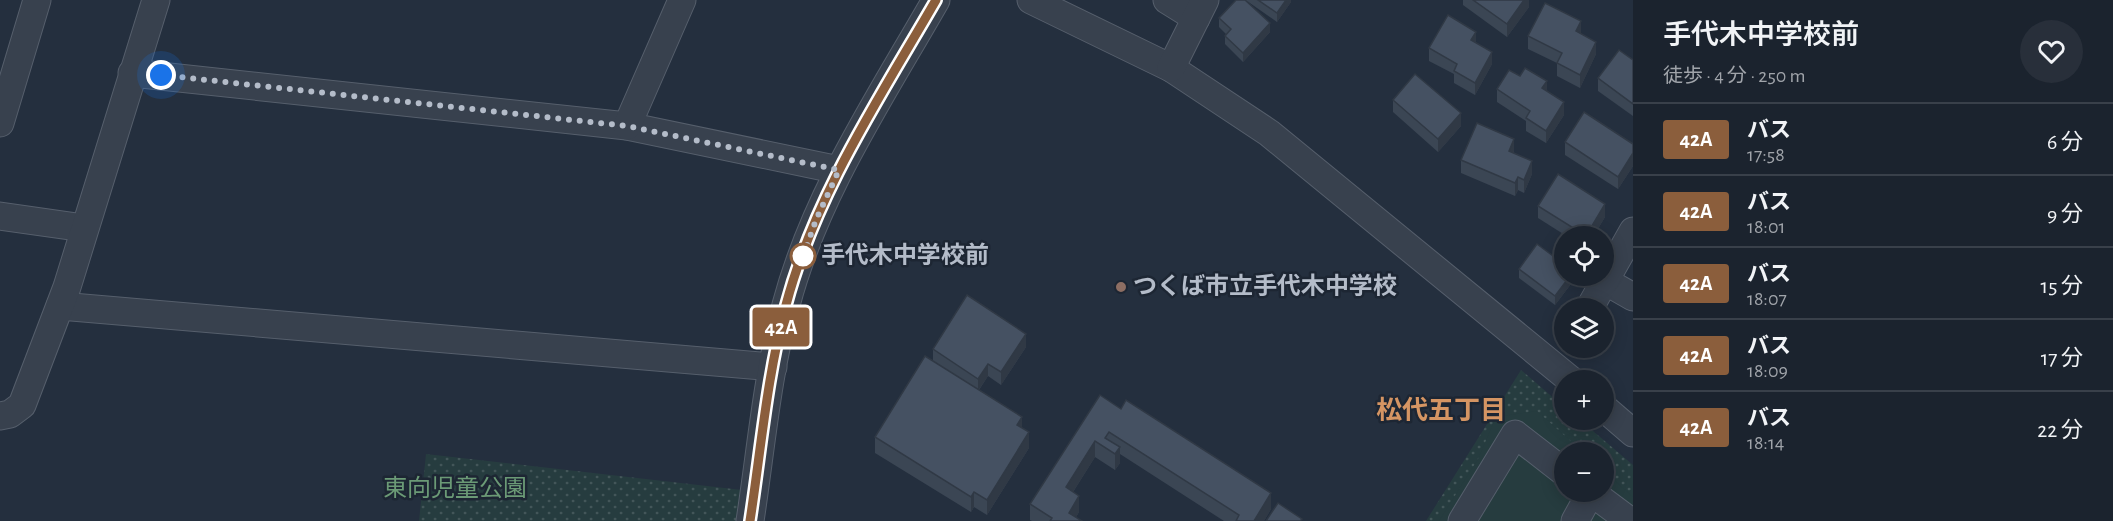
<!DOCTYPE html>
<html lang="ja">
<head>
<meta charset="utf-8">
<style>
	body { margin:0; font-family:"Alegreya Sans","Noto Sans JP",sans-serif; background:#282f3a; color:#f1f3f6; height:100vh; display:flex; flex-direction:column; font-size:22px; white-space:nowrap }
	* { box-sizing:border-box; margin:0 }
	p { font-size:20px; color:#a0a4aa }
	.icon { flex:none; width:33px; height:33px; fill:none; stroke:currentColor; stroke-width:2; stroke-linecap:round; stroke-linejoin:round }
	.map { position:relative; flex:1; overflow:hidden }
	.sheet { display:flex; flex-direction:column; background:#1b232e; width:480px }
	.sheet>* { flex:none }
	.badge { padding:0 12px; border-radius:4px; font-size:21px; line-height:39px }
	.fabs { position:absolute; left:1554px; top:226px; display:grid; gap:12px }
	.fabs a { display:grid; place-items:center; width:60px; height:60px; border-radius:50%; background:#1b232e; box-shadow:0 3px 15px #0003,0 0 0 2px #39404a; font-size:30px }
	.you { position:absolute; width:30px; height:30px; margin:-15px; border:4px solid #fff; border-radius:50%; background:#1a73e8; box-shadow:0 0 0 9px #1a73e833 }
	.map>.badge { position:absolute; translate:-50% -50%; box-shadow:0 0 0 3px #fff }
	.round { display:grid; place-items:center; flex:none; width:63px; height:63px; border-radius:32px; background:#282f3a }
	.head { display:flex; align-items:center; justify-content:space-between; height:102px; padding:0 30px }
	h1 { font-size:28px; font-weight:600; line-height:45px }
	ul { padding:0; list-style:none }
	li { display:flex; align-items:center; gap:18px; height:72px; padding:0 30px; border-top:2px solid #39404a }
	li div { flex:1 }
	li b { display:block; font-size:22px }
	li em { font-style:normal }
	li .badge { min-width:66px; font-weight:700; text-align:center }
	main { display:flex; flex:1; min-height:0 }
	.map>svg:first-child { display:block }
	.green { fill:url(#green-dots); fill-rule:evenodd }
	.pitch { fill:#263c3f }
	.lines { fill:none; stroke-linecap:round; stroke-linejoin:round }
	.minor-casing { stroke:#565f6c; stroke-width:29 }
	.minor { stroke:#38414e; stroke-width:27 }
	.wall { fill:#3b4654 }
	.shaded-wall { fill:#303945 }
	.building { fill:#455162; stroke:#303945; stroke-width:1.5 }
	.line-casing { stroke:#fff; stroke-width:14 }
	.line { stroke:#8b5e3c; stroke-width:9 }
	.walk { stroke:#b4bcc9; stroke-width:6; stroke-dasharray:0 10.8 }
	.stop-dot { fill:#fff; stroke:#8b5e3c; stroke-width:3 }
	.education-dot { fill:#8d6e63; stroke:#1d2633; stroke-width:2 }
	.labels { text-anchor:middle; dominant-baseline:central; stroke-width:5; stroke-linejoin:round; paint-order:stroke }
	.stop-label { font-size:24px; font-weight:bold; fill:#b4bcc9; stroke:#1d2633; text-anchor:start }
	.poi-label { font-size:24px; font-weight:bold; fill:#b4bcc9; stroke:#1d2633; text-anchor:start }
	.park-label { font-size:24px; fill:#6b9a76; stroke:#1d2633 }
	.neighbourhood-label { font-size:26px; font-weight:bold; fill:#d59563; stroke:#1d2633 }
</style>
</head>
<body>
<main>
<div class="map">
<svg width="1633" height="521" viewBox="0 0 1633 521">
	<defs>
		<pattern id="green-dots" width="8" height="8" patternUnits="userSpaceOnUse" patternTransform="scale(1.5)"><rect width="8" height="8" fill="#263c3f"/><path d="M2 2h.1M6 6h.1" fill="none" stroke="#435659" stroke-width="1.8" stroke-linecap="round"/></pattern>
	</defs>
	<rect width="100%" height="100%" fill="#242f3e"/>
	<!-- green -->
	<g class="green">
		<path d="M 1521,370 L 1564,407 L 1564,420 L 1580,420 L 1633,465 L 1633,521 L 1426,521 ZM 1564,453 L 1604,453 L 1604,492 L 1564,492 Z"/>
		<polygon points="426,454 742,490 738,521 419,521"/>
	</g>
	<!-- pitch -->
	<polygon class="pitch" points="1537,411 1584,453 1564,453 1564,492 1604,492 1604,471 1633,497 1633,521 1439,521 1478,459 1496,417"/>
	<g class="lines">
		<defs>
			<g id="minor">
				<polyline points="1031,0 1171,68 1269,133 1572,381"/>
				<polyline points="1167,0 1196,18"/>
				<polyline points="1171,68 1205,0"/>
				<polyline points="132,73 627,126 839,170"/>
				<polyline points="0,123 37,0"/>
				<polyline points="627,126 682,0"/>
				<polyline points="0,216 84,228"/>
				<polyline points="1605,281 1633,297"/>
				<polyline points="60,306 773,367"/>
				<polyline points="1589,309 1633,231"/>
				<polyline points="1604,408 1633,433"/>
				<polyline points="0,416 10,414 22,405 67,287 156,0"/>
				<polyline points="1591,492 1630,521"/>
				<path d="M 750,521 C 761,449 767,376 786,305 C 815,195 880,98 936,0"/>
				<polyline points="1462,521 1515,434 1564,472"/>
				<polyline points="1575,521 1591,492"/>
			</g>
		</defs>
		<!-- minor casing -->
		<use href="#minor" class="minor-casing"/>
		<!-- minor -->
		<use href="#minor" class="minor"/>
	</g>
	<!-- wall -->
	<g class="wall">
		<polygon points="1236,0 1291,0 1291,2 1277,22 1247,1 1270,32 1243,62 1225,44 1225,36 1226,34 1219,27 1219,18"/>
		<polygon points="1463,0 1529,0 1529,7 1507,37 1463,5"/>
		<polygon points="1581,34 1596,54 1580,88 1557,76 1557,63 1528,49 1528,36"/>
		<polygon points="1476,43 1492,64 1475,95 1454,83 1454,74 1429,61 1429,48"/>
		<polygon points="1633,60 1633,116 1598,91 1598,78"/>
		<polygon points="1497,89 1547,91 1564,115 1546,143 1526,131 1526,121 1497,102"/>
		<polygon points="1393,100 1461,126 1438,152 1393,112"/>
		<polygon points="1565,142 1633,144 1633,166 1618,189 1565,155"/>
		<polygon points="1514,151 1514,153 1532,174 1524,193 1518,190 1515,196 1461,173 1461,160"/>
		<polygon points="1538,206 1605,217 1593,237 1568,237 1538,218"/>
		<polygon points="1519,269 1574,276 1574,280 1555,305 1519,278"/>
		<polygon points="1026,347 1001,385 988,376 979,390 1022,428 1029,448 987,515 974,507 971,512 875,453 875,437 933,361 933,349"/>
		<polygon points="1100,395 1271,509 1264,521 1224,521 1120,454 1120,463 1115,470 1095,457 1073,492 1079,512 1076,517 1082,521 1032,521 1030,520 1030,504"/>
	</g>
	<!-- shaded-wall -->
	<g class="shaded-wall">
		<polygon points="1286,0 1291,0 1291,2 1277,22 1277,13"/>
		<polygon points="1524,0 1529,0 1529,7 1507,37 1507,24"/>
		<polygon points="1581,21 1581,34 1576,31"/>
		<polygon points="1270,23 1270,32 1243,62 1243,53"/>
		<polygon points="1476,32 1476,44 1471,40"/>
		<polygon points="1596,42 1596,54 1580,88 1580,75"/>
		<polygon points="1492,52 1492,64 1475,95 1475,83"/>
		<polygon points="1547,81 1547,94 1542,88"/>
		<polygon points="1564,102 1564,115 1546,143 1546,131"/>
		<polygon points="1461,113 1461,126 1438,152 1438,139"/>
		<polygon points="1514,139 1514,151 1509,164 1509,151"/>
		<polygon points="1633,153 1633,166 1618,189 1618,177"/>
		<polygon points="1532,161 1532,174 1524,193 1524,180"/>
		<polygon points="1518,177 1518,190 1515,196 1515,183"/>
		<polygon points="1605,204 1605,217 1593,237 1586,237"/>
		<polygon points="1570,276 1574,276 1574,280 1555,305 1555,296"/>
		<polygon points="1026,334 1026,347 1001,385 1001,372"/>
		<polygon points="988,364 988,376 978,391 978,379"/>
		<polygon points="1022,417 1022,432 1017,425"/>
		<polygon points="1029,432 1029,448 987,515 987,500"/>
		<polygon points="1095,441 1095,457 1066,503 1066,487"/>
		<polygon points="1120,447 1120,463 1115,470 1115,454"/>
		<polygon points="974,492 974,507 971,512 971,497"/>
		<polygon points="1271,493 1271,509 1264,521 1254,521"/>
		<polygon points="1079,496 1079,512 1074,521 1069,513"/>
	</g>
	<!-- building -->
	<g class="building">
		<polygon points="1236,0 1245,0 1270,23 1243,53 1225,36 1231,29 1219,18"/>
		<polygon points="1258,0 1286,0 1277,13"/>
		<polygon points="1473,0 1524,0 1507,24"/>
		<polygon points="1545,3 1581,21 1576,31 1596,42 1580,75 1557,63 1562,53 1528,36"/>
		<polygon points="1448,15 1476,32 1471,40 1492,52 1475,83 1454,71 1457,64 1429,48"/>
		<polygon points="1619,50 1633,60 1633,104 1598,78"/>
		<polygon points="1525,68 1547,81 1542,88 1564,102 1546,131 1526,118 1530,111 1497,89 1509,70 1520,76"/>
		<polygon points="1415,74 1461,113 1438,139 1393,100"/>
		<polygon points="1584,112 1633,144 1633,153 1618,177 1565,142"/>
		<polygon points="1477,123 1514,139 1509,151 1532,161 1524,180 1518,177 1515,183 1461,160"/>
		<polygon points="1558,174 1605,204 1586,236 1538,206"/>
		<polygon points="1537,244 1564,264 1564,276 1570,276 1555,296 1519,269"/>
		<polygon points="967,295 1026,334 1001,372 988,364 978,379 933,349"/>
		<polygon points="925,356 1022,417 1017,425 1029,432 987,500 974,492 971,497 875,437"/>
		<polygon points="1100,395 1121,409 1126,400 1271,493 1254,521 1236,521 1239,515 1109,432 1105,438 1120,447 1115,454 1095,441 1066,487 1079,496 1069,513 1082,521 1050,521 1052,518 1030,504"/>
		<polygon points="1278,503 1302,519 1300,521 1266,521"/>
	</g>
	<g class="lines">
		<defs>
			<path id="line" d="M 750,521 C 761,449 767,376 786,305 C 815,195 880,97 936,0"/>
		</defs>
		<!-- line casing -->
		<use href="#line" class="line-casing"/>
		<!-- line -->
		<use href="#line" class="line"/>
		<!-- walk -->
		<polyline class="walk" points="161,75 627,126 839,170 816,220 801,262 803,256"/>
	</g>
	<!-- markers -->
	<circle class="stop-dot" cx="803" cy="256" r="12"/>
	<circle class="education-dot" cx="1121" cy="287" r="6"/>
	<g class="labels">
		<!-- stop labels -->
		<g class="stop-label">
			<text x="821" y="256">手代木中学校前</text>
		</g>
		<!-- poi labels -->
		<g class="poi-label">
			<text x="1133" y="287">つくば市立手代木中学校</text>
		</g>
		<!-- park labels -->
		<g class="park-label">
			<text x="455" y="489">東向児童公園</text>
		</g>
		<!-- neighbourhood labels -->
		<g class="neighbourhood-label">
			<text x="1441" y="411">松代五丁目</text>
		</g>
	</g>
</svg>
<div class="fabs">
<a><svg class="icon" aria-label="locate" viewBox="0 0 24 24"><circle cx="12" cy="12" r="6"/><path d="M12 2v4M12 18v4M2 12h4M18 12h4"/></svg></a>
<a><svg class="icon" aria-label="layers" viewBox="0 0 24 24"><path d="M12 4l9 5-9 5-9-5zM3 14l9 5 9-5"/></svg></a>
<a>+</a>
<a>−</a>
</div>
<div class="you" style="left:161px;top:75px"></div>
<b class="badge" style="left:781px;top:327px;background:#8b5e3c;color:#fff">42A</b>
</div>
<section class="sheet">
<div class="head"><div><h1>手代木中学校前</h1><p>徒歩 · 4 分 · 250 m</p></div><a class="round"><svg class="icon" aria-label="heart" viewBox="0 0 24 24"><path d="M12 20l-8-8c-3-5 5-10 8-4 3-6 11-1 8 4z"/></svg></a></div>
<ul>
<li><span class="badge" style="background:#8b5e3c;color:#fff">42A</span><div><b>バス</b><p>17:58</p></div><em>6 分</em></li>
<li><span class="badge" style="background:#8b5e3c;color:#fff">42A</span><div><b>バス</b><p>18:01</p></div><em>9 分</em></li>
<li><span class="badge" style="background:#8b5e3c;color:#fff">42A</span><div><b>バス</b><p>18:07</p></div><em>15 分</em></li>
<li><span class="badge" style="background:#8b5e3c;color:#fff">42A</span><div><b>バス</b><p>18:09</p></div><em>17 分</em></li>
<li><span class="badge" style="background:#8b5e3c;color:#fff">42A</span><div><b>バス</b><p>18:14</p></div><em>22 分</em></li>
</ul>
</section>
</main>
</body>
</html>
